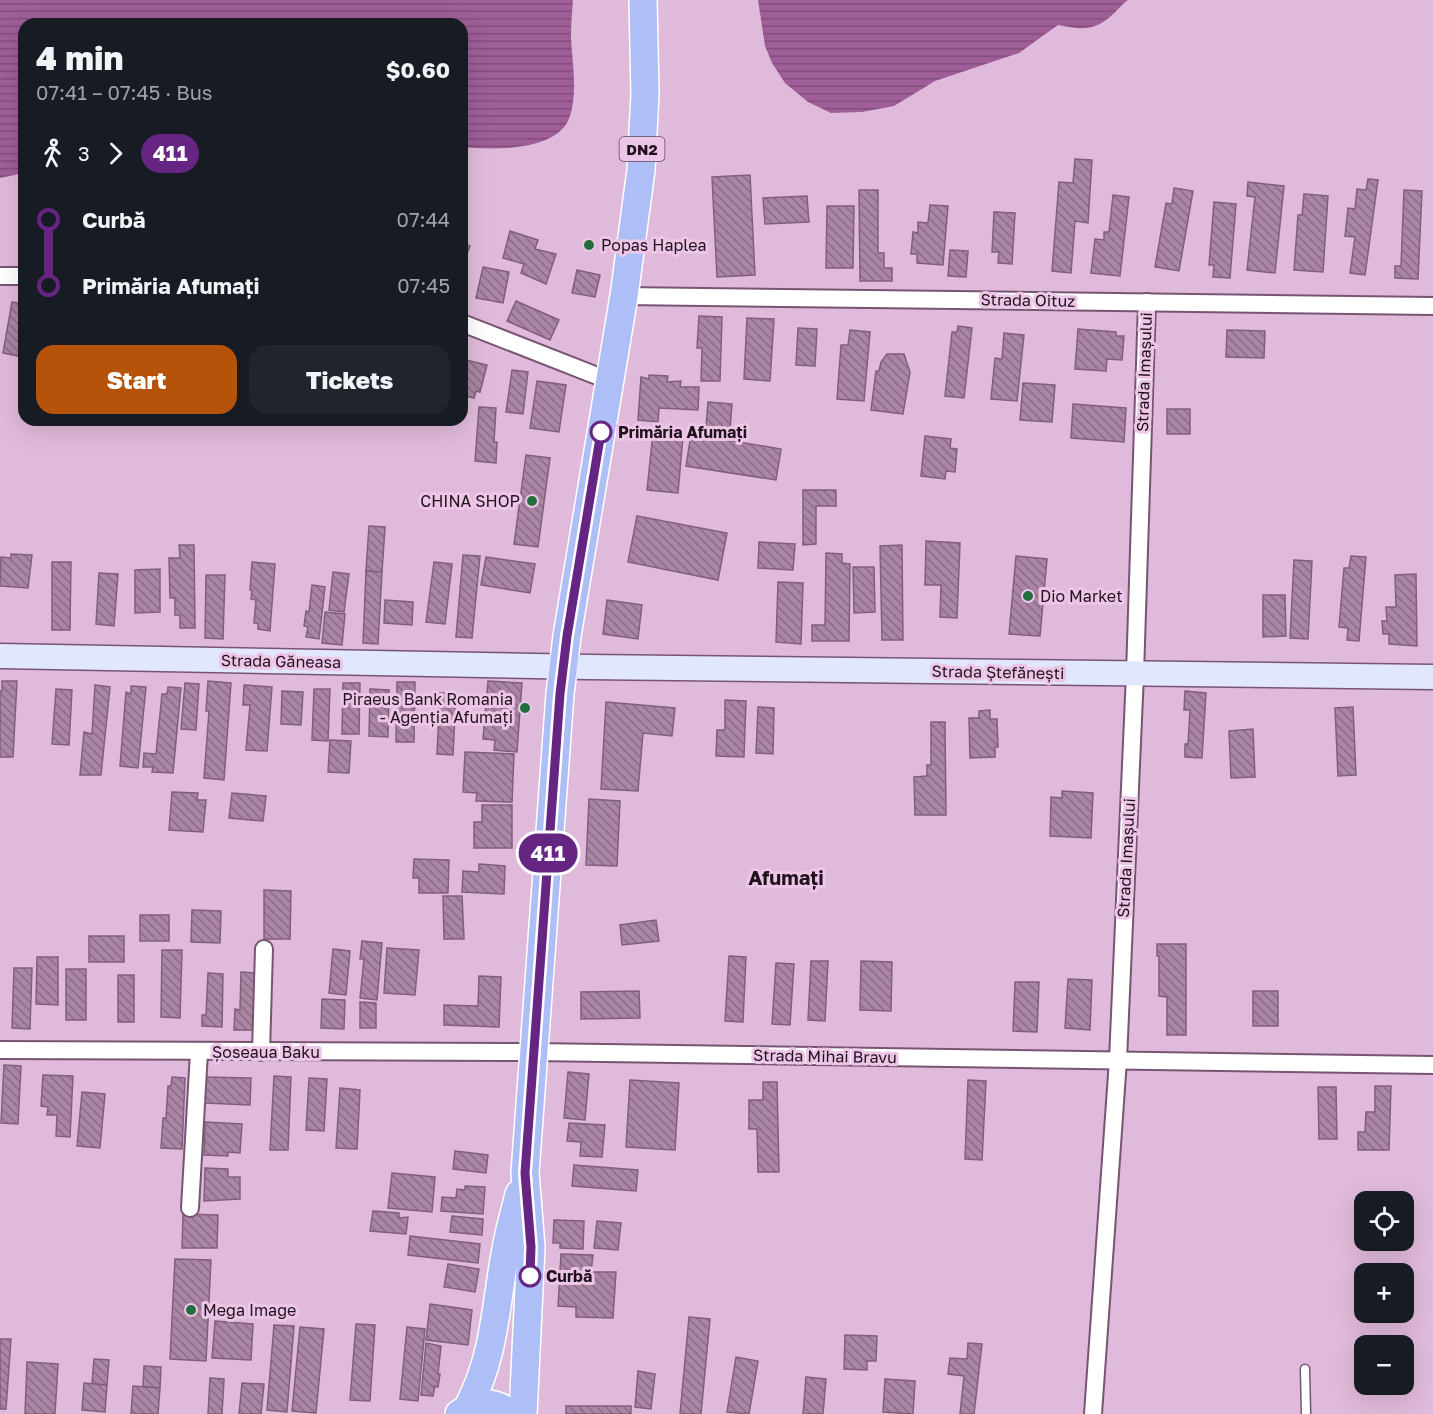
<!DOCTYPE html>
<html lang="en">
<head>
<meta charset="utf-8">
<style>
	body { margin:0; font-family:"Golos Text",sans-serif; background:#20242c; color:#f1f3f6; height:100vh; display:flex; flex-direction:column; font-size:22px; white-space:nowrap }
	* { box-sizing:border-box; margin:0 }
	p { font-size:20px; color:#9ea1a6 }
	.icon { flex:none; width:33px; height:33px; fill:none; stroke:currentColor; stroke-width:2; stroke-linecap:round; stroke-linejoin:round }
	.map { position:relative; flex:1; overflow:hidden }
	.panel { position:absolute; left:18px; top:18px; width:450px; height:408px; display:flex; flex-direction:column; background:#171b24; border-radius:18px; box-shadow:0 6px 24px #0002 }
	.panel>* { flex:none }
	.badge { padding:0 12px; border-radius:20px; font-size:21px; line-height:39px }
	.fabs { position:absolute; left:1354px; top:1191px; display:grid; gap:12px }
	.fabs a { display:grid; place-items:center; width:60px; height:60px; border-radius:12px; background:#171b24; box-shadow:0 6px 24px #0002; font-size:30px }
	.map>.badge { position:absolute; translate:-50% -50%; box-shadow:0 0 0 3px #fff }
	.legs { display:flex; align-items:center; gap:9px; height:66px; padding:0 18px; font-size:20px }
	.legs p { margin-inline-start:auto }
	.headline { display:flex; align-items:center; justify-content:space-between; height:102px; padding:0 18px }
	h1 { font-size:33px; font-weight:800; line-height:45px }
	.primary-button { display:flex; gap:12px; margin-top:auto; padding:12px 18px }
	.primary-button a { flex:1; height:69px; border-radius:18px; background:#b45309; color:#fff; font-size:24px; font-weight:800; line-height:69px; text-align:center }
	.primary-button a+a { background:#20242c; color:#f1f3f6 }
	ul { padding:0 18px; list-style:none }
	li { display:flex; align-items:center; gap:21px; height:66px; font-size:22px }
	li i { display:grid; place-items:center; width:9px; height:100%; margin:0 8px; background:currentColor }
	li i::after { content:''; width:15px; height:15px; margin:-8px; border:4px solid; border-radius:50%; background:#171b24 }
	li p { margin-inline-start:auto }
	li:first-child i { background:linear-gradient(#0000 50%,currentColor 0) }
	li:last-child i { background:linear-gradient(currentColor 50%,#0000 0) }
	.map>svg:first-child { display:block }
	.water { fill:url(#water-rules) }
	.building { fill:url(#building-back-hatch); stroke:#815f7c; stroke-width:1.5 }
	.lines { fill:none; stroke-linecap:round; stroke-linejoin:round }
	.service-casing { stroke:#775572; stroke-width:11 }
	.minor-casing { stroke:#775572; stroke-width:20 }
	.secondary-casing { stroke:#775572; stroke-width:27 }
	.trunk-casing { stroke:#fff; stroke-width:30 }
	.service { stroke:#fff; stroke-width:8 }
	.minor { stroke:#fff; stroke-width:16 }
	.secondary { stroke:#e1e7fc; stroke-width:24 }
	.trunk { stroke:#aebef6; stroke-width:27 }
	.line-1-casing { stroke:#fff; stroke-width:14 }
	.line-1 { stroke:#662483; stroke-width:9 }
	.poi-dot { fill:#226e3d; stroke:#edc6e7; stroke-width:2 }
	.stop-1-dot { fill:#fff; stroke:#662483; stroke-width:3 }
	.labels { text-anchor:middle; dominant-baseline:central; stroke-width:6; stroke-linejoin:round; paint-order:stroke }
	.shield { fill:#edc6e7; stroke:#5d485a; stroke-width:1.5 }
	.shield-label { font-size:15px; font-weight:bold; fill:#1f121d }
	.poi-label { font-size:16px; fill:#1f121d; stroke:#edc6e7; text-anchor:start }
	.street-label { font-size:16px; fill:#1f121d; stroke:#edc6e7 }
	.stop-label { font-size:16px; font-weight:bold; fill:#1f121d; stroke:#edc6e7; text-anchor:start }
	.quarter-label { font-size:20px; font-weight:bold; fill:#1f121d; stroke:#edc6e7 }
</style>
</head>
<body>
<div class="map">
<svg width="1433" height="1414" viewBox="0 0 1433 1414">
	<defs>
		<pattern id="water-rules" width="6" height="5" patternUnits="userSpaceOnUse" patternTransform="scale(1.5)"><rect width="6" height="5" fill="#a05e98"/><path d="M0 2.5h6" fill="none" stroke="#824c7b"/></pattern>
		<pattern id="building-back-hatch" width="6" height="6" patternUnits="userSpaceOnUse" patternTransform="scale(1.5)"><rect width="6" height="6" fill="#aa86a4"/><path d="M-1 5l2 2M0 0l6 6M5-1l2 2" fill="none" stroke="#8a6c85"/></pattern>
	</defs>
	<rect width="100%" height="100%" fill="#e0bada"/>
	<!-- water -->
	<g class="water">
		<path d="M 0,0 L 573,0 C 572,12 571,25 571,37 C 572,62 578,91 570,116 C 559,152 492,150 462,147 L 462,24 L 24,24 L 24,173 L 0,178 Z"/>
		<path d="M 758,0 L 1128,0 C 1122,4 1117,11 1111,16 C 1093,32 1080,29 1058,25 L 1019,53 L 935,81 L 894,106 L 862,112 L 831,113 L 808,102 L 785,83 L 772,63 L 765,46 Z"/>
	</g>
	<!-- building -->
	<g class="building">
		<polygon points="1075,159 1092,160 1088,223 1075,221 1071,273 1052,271 1059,182 1073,183"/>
		<polygon points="750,175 755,275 717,277 712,177"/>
		<polygon points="1368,179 1378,180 1365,275 1350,273 1355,237 1345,236 1348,208 1355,209 1357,189 1366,190"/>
		<polygon points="1248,182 1284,186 1275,273 1247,270 1255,197 1247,196"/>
		<polygon points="1174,188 1193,191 1179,271 1155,267 1166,203 1172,204"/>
		<polygon points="859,190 878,190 878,253 884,253 884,268 892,268 892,281 860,281"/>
		<polygon points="1404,190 1422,191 1418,279 1395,278 1395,266 1401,266"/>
		<polygon points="1304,194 1328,196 1323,272 1294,270 1298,215 1302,215"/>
		<polygon points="1113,195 1129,197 1120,276 1091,273 1095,239 1104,240 1104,232 1109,232"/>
		<polygon points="807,196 809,222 765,224 763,198"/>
		<polygon points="1214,202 1236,204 1230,278 1213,277 1214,265 1209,265"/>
		<polygon points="930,205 948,206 943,265 917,263 917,254 911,254 913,232 918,233 918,222 928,223"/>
		<polygon points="827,206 854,206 853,268 826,268"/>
		<polygon points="994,212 1015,213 1012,264 998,263 999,252 992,252"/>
		<polygon points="510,231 538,240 535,249 556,254 546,284 521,273 524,264 503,258"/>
		<polygon points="462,243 470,246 462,268"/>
		<polygon points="950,250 968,251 966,277 948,276"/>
		<polygon points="483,267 509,272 503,303 476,298"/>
		<polygon points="577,270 600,275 595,297 572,293"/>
		<polygon points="516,301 559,320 550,340 507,321"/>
		<polygon points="12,302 24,304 24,324 18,356 3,353"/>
		<polygon points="699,316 722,317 720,381 701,381 702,348 697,348"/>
		<polygon points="747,318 774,319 770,381 744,379"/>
		<polygon points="958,326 972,328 964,398 945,396 952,332 957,332"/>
		<polygon points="798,328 817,329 815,366 796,365"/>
		<polygon points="1078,329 1116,332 1116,336 1124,336 1122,360 1107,359 1106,371 1075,369"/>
		<polygon points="850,330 870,332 864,401 837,399 841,345 848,345"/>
		<polygon points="1227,330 1265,331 1264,358 1226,357"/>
		<polygon points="1004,333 1024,335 1017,401 991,399 995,358 1002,359"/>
		<polygon points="887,354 904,354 910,372 903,414 871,410 876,371 879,371 881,362"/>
		<polygon points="462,359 487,365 480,392 476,391 474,398 462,395"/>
		<polygon points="512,370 528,372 523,414 506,412"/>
		<polygon points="649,375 668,376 667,382 681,381 680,387 699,387 698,410 659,408 658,422 638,420 641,377 649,379"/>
		<polygon points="537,381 566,385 559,432 530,428"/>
		<polygon points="1023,383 1055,385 1052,422 1020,420"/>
		<polygon points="708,402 732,404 730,429 706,427"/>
		<polygon points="1073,404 1126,408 1124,442 1071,438"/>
		<polygon points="479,407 496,408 494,442 497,442 496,463 475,461"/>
		<rect x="1167" y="409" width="23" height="25"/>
		<polygon points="653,433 683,436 678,493 647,490"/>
		<polygon points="691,434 781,449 776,480 686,466"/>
		<polygon points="925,436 951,439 950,448 957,449 955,472 946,471 945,479 921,476"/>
		<polygon points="526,455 550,458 538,547 514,544"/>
		<polygon points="803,490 836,490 836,506 816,506 816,544 803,545"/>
		<polygon points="637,516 727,533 718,580 628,562"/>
		<polygon points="369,526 385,527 382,572 366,571"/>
		<polygon points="926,541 960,543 957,618 940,617 941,585 925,585"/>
		<polygon points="759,542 795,544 793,570 758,568"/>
		<polygon points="179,545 194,545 195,628 180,628 180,615 175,615 175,598 170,598 169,558 180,558"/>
		<polygon points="902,545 903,640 882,640 880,546"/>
		<polygon points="826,553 842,554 842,563 850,564 849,641 812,641 812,625 825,625"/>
		<polygon points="11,554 32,555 28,588 0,586 1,557 11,558"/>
		<polygon points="463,555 480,556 472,638 456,637"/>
		<polygon points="1016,556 1047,559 1040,636 1009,634"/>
		<polygon points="1351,556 1366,557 1359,641 1347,640 1348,628 1339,627 1344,568 1349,568"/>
		<polygon points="486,557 535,564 530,593 481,585"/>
		<polygon points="1294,560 1312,561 1308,639 1290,638"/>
		<polygon points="52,562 71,562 70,630 52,630"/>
		<polygon points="252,562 275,564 270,631 258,629 258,623 254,623 256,600 251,599 252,590 250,590"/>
		<polygon points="434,562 452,564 445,624 426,622"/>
		<polygon points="853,567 874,567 875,612 854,613"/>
		<polygon points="160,569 160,612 135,613 135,570"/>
		<polygon points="366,571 382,572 378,644 363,643"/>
		<polygon points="333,572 349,574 344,612 329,610"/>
		<polygon points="99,573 118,574 114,626 96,624"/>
		<polygon points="1416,574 1417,646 1389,644 1389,634 1383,634 1382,621 1387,621 1386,607 1396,607 1395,575"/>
		<polygon points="206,575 225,575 223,639 205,638"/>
		<polygon points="778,582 803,583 801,644 776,642"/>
		<polygon points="312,585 325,587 319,639 306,637 308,627 304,626 306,611 309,612"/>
		<polygon points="1263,595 1285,595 1286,636 1263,637"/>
		<polygon points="385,600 413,602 412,625 384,623"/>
		<polygon points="607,600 642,605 638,639 603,634"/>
		<polygon points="325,612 345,614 342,645 322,643"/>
		<polygon points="2,681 17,681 13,757 0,757 0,691 2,691"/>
		<polygon points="208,681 231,683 224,780 204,778 209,711 206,711"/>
		<polygon points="488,681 522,683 517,752 494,750 495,740 483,739"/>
		<polygon points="397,682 415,682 414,742 396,742"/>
		<polygon points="185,683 199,684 196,730 181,729"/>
		<polygon points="343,683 360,683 359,734 342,734"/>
		<polygon points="95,685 110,687 101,775 80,775 84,732 92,734"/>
		<polygon points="244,685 272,687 267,751 246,750 250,705 243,705"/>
		<polygon points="131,686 146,687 138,768 120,766 126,692 131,694"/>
		<polygon points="168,687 181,688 173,773 152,772 153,767 143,767 144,753 156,754 162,694 167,694"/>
		<polygon points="56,689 72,690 69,745 52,744"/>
		<polygon points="314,689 330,689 328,741 312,740"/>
		<polygon points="370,689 389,690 388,737 369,736"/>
		<polygon points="282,691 303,692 301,725 281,724"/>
		<polygon points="1185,691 1206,693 1202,758 1185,757 1185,744 1188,744 1190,710 1184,710"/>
		<polygon points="440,693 456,693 453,755 437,754"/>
		<polygon points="725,700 746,701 744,757 716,756 717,730 725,730"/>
		<polygon points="606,702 675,708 672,736 643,733 638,791 601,789"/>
		<polygon points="758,707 774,708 773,754 756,753"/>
		<polygon points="1353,707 1356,775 1338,776 1335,708"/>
		<polygon points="990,710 990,719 997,719 998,747 995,747 995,757 970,758 969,718 979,718 979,711"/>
		<polygon points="931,722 945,722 946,815 915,815 914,777 927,776 927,765 931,765"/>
		<polygon points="1253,729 1255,777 1231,778 1229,731"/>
		<polygon points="330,740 351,741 349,773 328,772"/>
		<polygon points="465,752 514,754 512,802 476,801 477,793 463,792"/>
		<polygon points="1062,791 1093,793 1091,838 1050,836 1051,797 1062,798"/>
		<polygon points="172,792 198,793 197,800 206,800 203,832 169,830"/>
		<polygon points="232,793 266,796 263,821 229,818"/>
		<polygon points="589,799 620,801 617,866 586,865"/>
		<polygon points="482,805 512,805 512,848 474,848 474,822 482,822"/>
		<polygon points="414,859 449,860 448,893 419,893 419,878 413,878"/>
		<polygon points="479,864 505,866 504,894 462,892 463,871 479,872"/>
		<polygon points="264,890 291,891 290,939 264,939"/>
		<polygon points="443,896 462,896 464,939 444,939"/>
		<polygon points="192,910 221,911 220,943 191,942"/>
		<rect x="140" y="915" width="29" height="26"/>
		<polygon points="656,920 659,941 622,945 620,925"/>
		<rect x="89" y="936" width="35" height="26"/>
		<polygon points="362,941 382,943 377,1000 360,998 364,959 360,959"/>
		<polygon points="1157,944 1186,944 1186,1035 1167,1035 1167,997 1159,996 1159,956 1157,956"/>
		<polygon points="387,948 419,950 415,995 384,993"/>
		<polygon points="333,949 350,951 346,995 329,993"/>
		<polygon points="162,950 182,950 180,1018 161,1017"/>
		<polygon points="729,956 746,957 743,1022 725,1021"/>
		<polygon points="37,957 58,957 58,1005 36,1004"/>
		<polygon points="811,961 828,961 825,1021 808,1020"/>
		<polygon points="861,961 892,962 891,1011 860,1010"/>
		<polygon points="776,963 794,964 790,1025 772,1024"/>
		<polygon points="14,968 32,968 30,1029 12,1028"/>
		<rect x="66" y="969" width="20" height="51"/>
		<polygon points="241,972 257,973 255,1030 234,1030 235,1009 240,1010"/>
		<polygon points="208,973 223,974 222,1027 202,1026 202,1015 206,1015"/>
		<rect x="118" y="975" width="16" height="47"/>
		<polygon points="479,976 501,977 499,1027 444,1025 444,1005 478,1006"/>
		<polygon points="1068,979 1092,980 1090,1030 1065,1028"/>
		<polygon points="1015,982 1039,982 1037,1032 1013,1031"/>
		<polygon points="639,991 640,1018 581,1019 581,992"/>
		<rect x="1253" y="991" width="25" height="35"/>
		<polygon points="322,999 345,1000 344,1029 321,1028"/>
		<polygon points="360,1002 376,1003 376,1028 360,1028"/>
		<polygon points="4,1065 21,1066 18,1124 1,1123"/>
		<polygon points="568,1072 589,1074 585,1120 564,1118"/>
		<polygon points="43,1075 73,1076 70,1137 56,1136 57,1115 47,1115 48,1107 41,1106"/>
		<polygon points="274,1076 291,1077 288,1150 270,1150"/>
		<polygon points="172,1077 185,1078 182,1149 161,1148 163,1118 166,1118 168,1086 171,1086"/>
		<polygon points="205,1077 251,1078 250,1105 205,1103"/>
		<polygon points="309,1078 327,1079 324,1131 306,1130"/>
		<polygon points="630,1080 679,1083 675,1150 626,1147"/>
		<polygon points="968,1080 986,1081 982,1160 965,1159"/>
		<polygon points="763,1082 777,1082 779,1172 758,1172 757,1129 749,1129 749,1100 763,1100"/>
		<polygon points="1375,1086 1391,1086 1389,1150 1358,1150 1358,1132 1365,1132 1366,1112 1375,1112"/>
		<polygon points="1318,1087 1336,1087 1337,1139 1319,1139"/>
		<polygon points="340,1088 360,1090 357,1149 336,1148"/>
		<polygon points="82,1092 105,1094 100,1148 77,1146"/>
		<polygon points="205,1122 242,1124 240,1153 228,1152 228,1156 204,1155"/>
		<polygon points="569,1123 605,1125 602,1157 580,1156 581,1142 567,1141"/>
		<polygon points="455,1151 488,1155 486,1173 453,1169"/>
		<polygon points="574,1165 638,1170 636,1191 572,1186"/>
		<polygon points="205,1168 228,1169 228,1177 240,1177 240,1199 204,1201"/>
		<polygon points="392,1173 435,1177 432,1212 388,1208"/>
		<polygon points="465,1186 485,1187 483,1214 441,1211 442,1197 456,1198 457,1189 465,1190"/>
		<polygon points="373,1211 399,1213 399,1218 408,1217 406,1234 370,1231"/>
		<polygon points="183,1214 218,1215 217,1248 182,1248"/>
		<polygon points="452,1216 483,1219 482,1235 450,1232"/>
		<polygon points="554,1220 584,1221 583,1249 560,1248 560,1243 553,1243"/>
		<polygon points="597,1221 621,1223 618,1250 594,1248"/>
		<polygon points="410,1236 480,1244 478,1263 408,1255"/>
		<polygon points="561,1254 593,1255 591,1272 616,1272 613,1318 576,1317 576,1307 558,1306"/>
		<polygon points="175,1259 211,1260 206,1361 170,1359"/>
		<polygon points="448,1264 479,1269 475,1292 444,1287"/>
		<polygon points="430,1304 472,1310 468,1345 426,1340"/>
		<polygon points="689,1317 710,1319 701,1414 680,1414"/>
		<polygon points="215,1321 253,1324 251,1360 212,1358"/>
		<polygon points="356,1324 375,1325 370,1401 350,1400"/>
		<polygon points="274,1325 294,1326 287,1412 267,1410"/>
		<polygon points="300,1327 324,1329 316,1413 292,1411"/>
		<polygon points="407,1327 425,1329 418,1401 400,1399"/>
		<polygon points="845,1335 877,1336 876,1361 867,1361 867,1370 844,1369"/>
		<polygon points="0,1339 11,1339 6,1409 0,1409"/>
		<polygon points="426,1343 441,1346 438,1374 440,1374 438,1387 435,1386 433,1396 421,1395"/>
		<polygon points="968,1343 982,1344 974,1414 960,1414 964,1376 948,1374 950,1358 967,1359"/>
		<polygon points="736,1357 758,1361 749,1414 727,1412"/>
		<polygon points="94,1359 109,1360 107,1385 92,1384"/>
		<polygon points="27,1362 58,1364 55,1414 25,1414"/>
		<polygon points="144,1366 161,1367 160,1388 143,1387"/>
		<polygon points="638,1371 655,1374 651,1409 635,1407"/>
		<polygon points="806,1377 826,1379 823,1414 803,1414"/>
		<polygon points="210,1378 224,1379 222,1414 208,1414"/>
		<polygon points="885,1379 915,1381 913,1414 883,1412"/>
		<polygon points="84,1383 107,1385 105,1412 82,1410"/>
		<polygon points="242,1383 264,1384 261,1414 239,1414"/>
		<polygon points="133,1386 160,1388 158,1414 131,1414"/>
		<rect x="566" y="1406" width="65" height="8"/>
	</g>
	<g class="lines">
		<defs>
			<polyline id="service" points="1305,1369 1306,1414"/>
			<g id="minor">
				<polyline points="0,276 24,276"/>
				<polyline points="624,296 1433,306"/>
				<polyline points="462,323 610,381"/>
				<polyline points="0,1050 533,1052 1433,1065"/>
				<polyline points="261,1052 264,949"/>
				<polyline points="190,1208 199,1052"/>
				<polyline points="1093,1414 1118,1060 1135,674 1147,302"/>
			</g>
			<polyline id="secondary" points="0,656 588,667 1433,677"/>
			<g id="trunk">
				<path d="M 468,1407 C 496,1353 495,1306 506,1249 C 509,1230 515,1212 519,1194"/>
				<path d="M 459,1414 C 476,1401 494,1400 511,1414"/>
				<polyline points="523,1414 531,1247 525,1173 560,694 567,636 624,296 641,170 645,94 643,0"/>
			</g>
		</defs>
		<!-- service casing -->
		<use href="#service" class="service-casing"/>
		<!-- minor casing -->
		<use href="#minor" class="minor-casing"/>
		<!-- secondary casing -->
		<use href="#secondary" class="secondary-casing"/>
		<!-- trunk casing -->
		<use href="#trunk" class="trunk-casing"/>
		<!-- service -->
		<use href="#service" class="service"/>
		<!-- minor -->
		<use href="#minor" class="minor"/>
		<!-- secondary -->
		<use href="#secondary" class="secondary"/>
		<!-- trunk -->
		<use href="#trunk" class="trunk"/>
	</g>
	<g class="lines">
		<defs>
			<polyline id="line-1" points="530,1276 531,1247 525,1173 560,694 567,636 601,432"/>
		</defs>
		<!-- line-1 casing -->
		<use href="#line-1" class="line-1-casing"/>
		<!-- line-1 -->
		<use href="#line-1" class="line-1"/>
	</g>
	<!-- markers -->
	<g class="poi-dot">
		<circle cx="589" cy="245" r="6"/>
		<circle cx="532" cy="501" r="6"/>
		<circle cx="1028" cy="596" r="6"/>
		<circle cx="525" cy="708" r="6"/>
		<circle cx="191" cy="1310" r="6"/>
	</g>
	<g class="stop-1-dot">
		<circle cx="601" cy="432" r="10"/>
		<circle cx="530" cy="1276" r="10"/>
	</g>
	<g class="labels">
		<!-- shield labels -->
		<rect class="shield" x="619.5" y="137" width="45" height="24" rx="4.5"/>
		<g class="shield-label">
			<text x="642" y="149">DN2</text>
		</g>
		<!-- poi labels -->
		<g class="poi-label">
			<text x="601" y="245">Popas Haplea</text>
			<text x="520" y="501" text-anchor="end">CHINA SHOP</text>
			<text x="1040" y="596">Dio Market</text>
			<text x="513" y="699" text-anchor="end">Piraeus Bank Romania<tspan x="513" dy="18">- Agenția Afumați</tspan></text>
			<text x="203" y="1310">Mega Image</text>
		</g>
		<!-- street labels -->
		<g class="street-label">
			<text transform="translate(1028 300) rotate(1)">Strada Oituz</text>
			<text transform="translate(1144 372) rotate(-88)">Strada Imașului</text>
			<text transform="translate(281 661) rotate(1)">Strada Găneasa</text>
			<text transform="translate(998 672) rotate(1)">Strada Ștefănești</text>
			<text transform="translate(1126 858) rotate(-87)">Strada Imașului</text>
			<text x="266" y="1052">Șoseaua Baku</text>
			<text transform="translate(825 1056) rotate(1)">Strada Mihai Bravu</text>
		</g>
		<!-- stop labels -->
		<g class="stop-label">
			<text x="618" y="432">Primăria Afumați</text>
			<text x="546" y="1276">Curbă</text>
		</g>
		<!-- quarter labels -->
		<g class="quarter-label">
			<text x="786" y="877">Afumați</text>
		</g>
	</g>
</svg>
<div class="fabs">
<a><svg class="icon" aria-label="locate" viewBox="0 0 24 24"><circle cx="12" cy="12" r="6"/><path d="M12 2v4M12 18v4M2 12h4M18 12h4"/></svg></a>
<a>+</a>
<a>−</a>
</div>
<b class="badge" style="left:548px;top:853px;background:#662483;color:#fff">411</b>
<section class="panel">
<div class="headline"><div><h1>4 min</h1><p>07:41 – 07:45 · Bus</p></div><b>$0.60</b></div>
<div class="legs"><svg class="icon" aria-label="walk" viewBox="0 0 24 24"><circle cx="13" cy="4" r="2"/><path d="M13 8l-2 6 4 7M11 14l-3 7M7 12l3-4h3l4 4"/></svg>3<svg class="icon" aria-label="forward" viewBox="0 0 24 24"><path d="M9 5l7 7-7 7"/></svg><b class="badge" style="background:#662483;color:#fff">411</b></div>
<ul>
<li><i style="color:#662483"></i><b>Curbă</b><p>07:44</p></li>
<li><i style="color:#662483"></i><b>Primăria Afumați</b><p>07:45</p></li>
</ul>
<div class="primary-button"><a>Start</a><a>Tickets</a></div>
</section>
</div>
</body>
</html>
